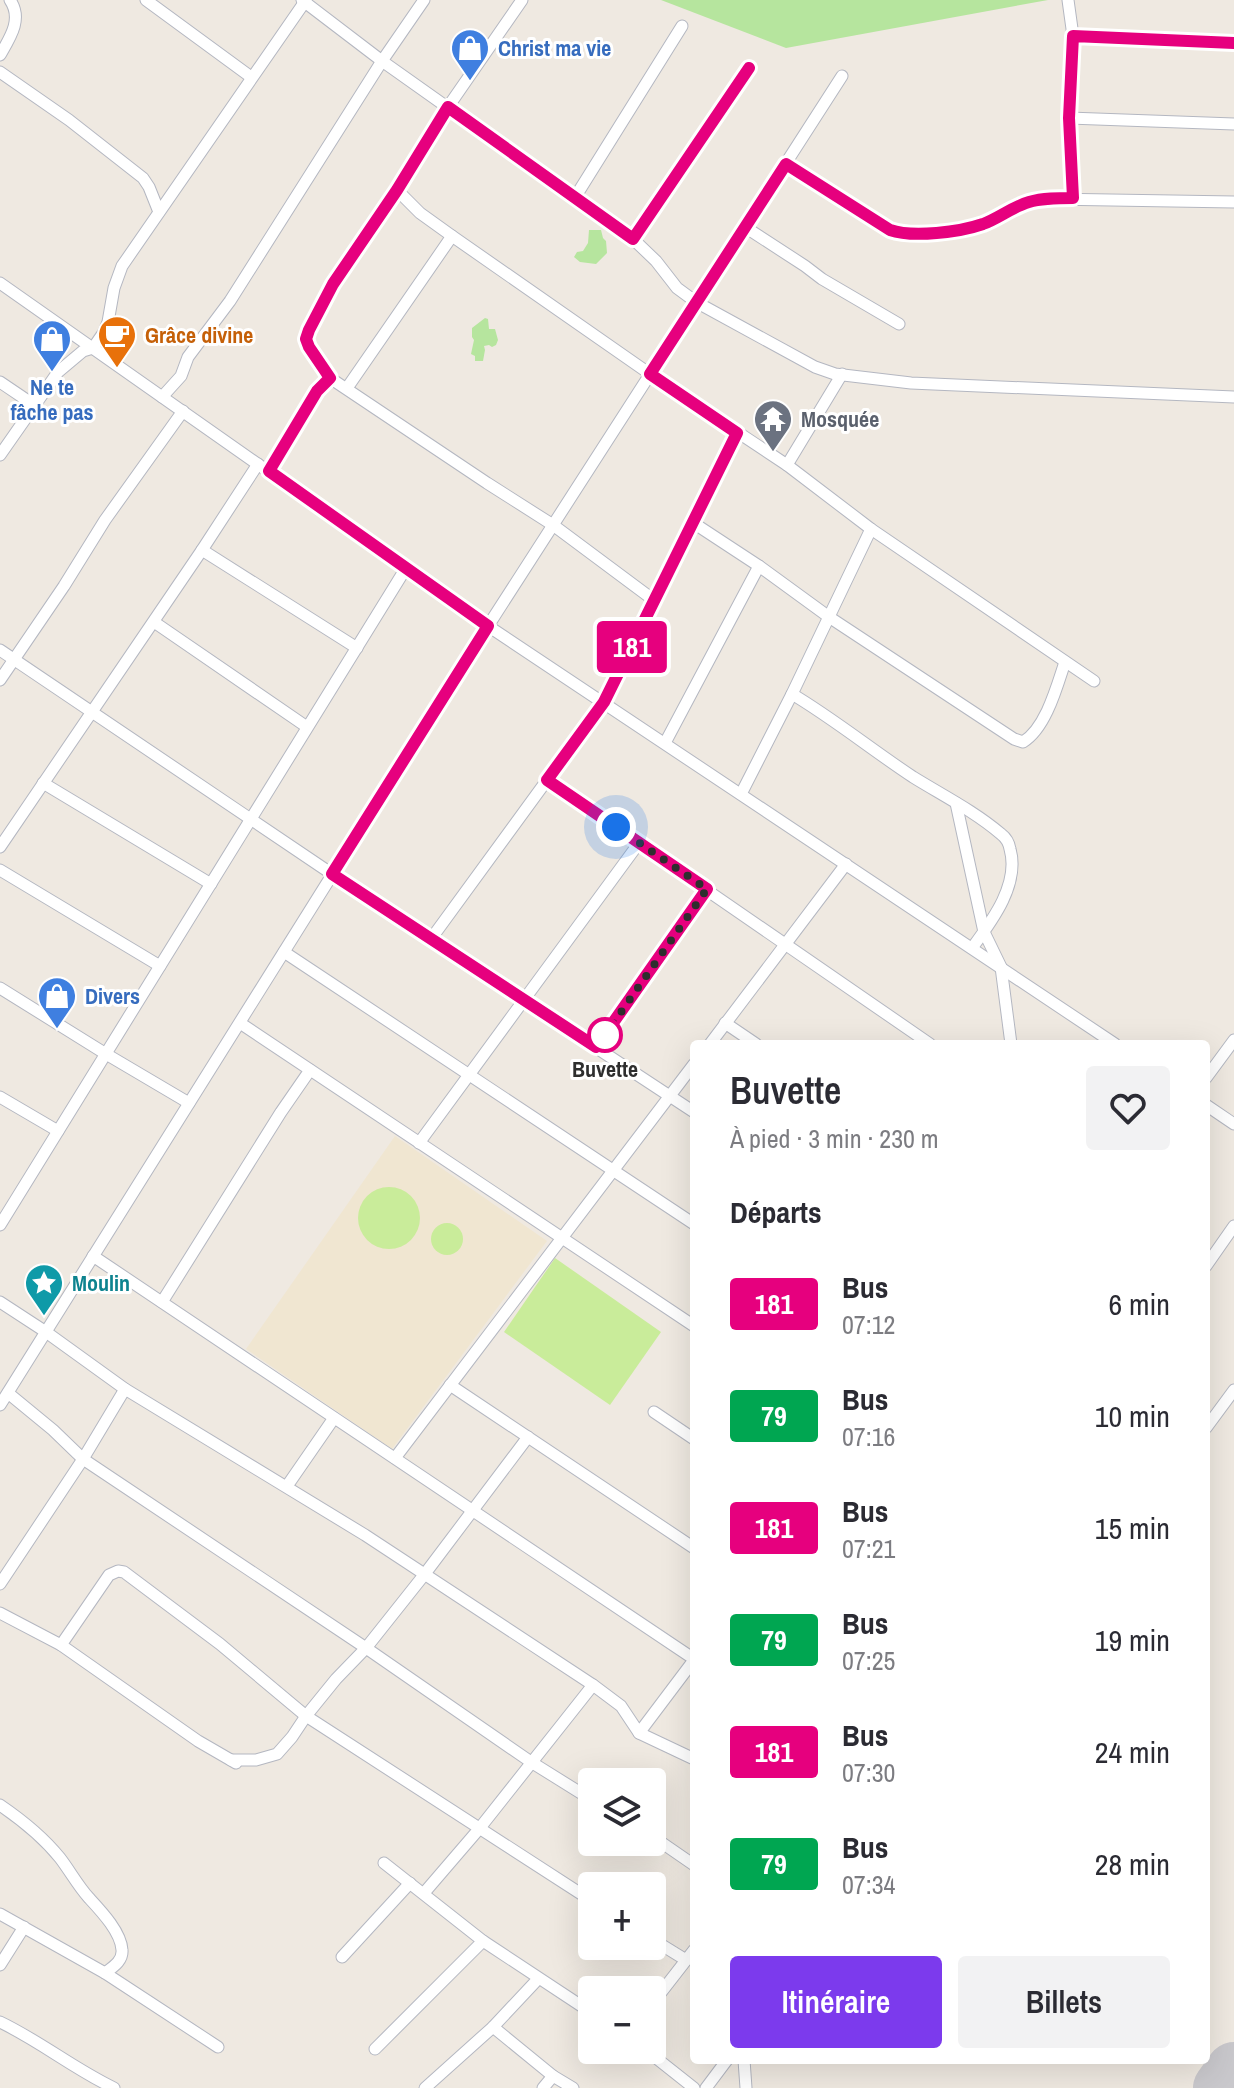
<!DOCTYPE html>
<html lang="fr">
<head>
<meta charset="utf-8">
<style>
	body { margin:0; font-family:"Archivo Narrow",sans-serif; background:#f2f2f3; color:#2b2b33; height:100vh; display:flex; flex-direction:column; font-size:30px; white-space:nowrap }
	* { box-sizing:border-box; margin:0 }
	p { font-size:26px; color:#7c7c81 }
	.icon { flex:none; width:44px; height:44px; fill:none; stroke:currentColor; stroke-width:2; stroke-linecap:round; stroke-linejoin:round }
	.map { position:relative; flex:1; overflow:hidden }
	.drawer { position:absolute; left:690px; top:1040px; width:520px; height:1024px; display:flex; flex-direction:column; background:#fff; border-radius:8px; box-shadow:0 8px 32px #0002 }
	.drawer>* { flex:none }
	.badge { padding:0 16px; border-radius:6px; font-size:28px; line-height:52px }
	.tools { position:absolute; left:578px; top:1768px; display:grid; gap:16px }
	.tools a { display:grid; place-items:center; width:88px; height:88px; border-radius:8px; background:#fff; box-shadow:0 8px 32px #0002; font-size:40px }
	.you { position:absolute; width:40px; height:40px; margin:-20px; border:6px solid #fff; border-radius:50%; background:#1a73e8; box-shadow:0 0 0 12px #1a73e833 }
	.map>.badge { position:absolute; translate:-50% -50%; box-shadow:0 0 0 4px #fff }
	h2 { padding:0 40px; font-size:30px; line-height:72px }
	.round { display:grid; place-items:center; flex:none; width:84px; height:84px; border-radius:8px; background:#f2f2f3 }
	.summary { display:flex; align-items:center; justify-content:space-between; height:136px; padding:0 40px }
	h1 { font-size:38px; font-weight:600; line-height:60px }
	.primary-button { display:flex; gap:16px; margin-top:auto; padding:16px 40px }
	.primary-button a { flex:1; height:92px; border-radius:8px; background:#7c3aed; color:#fff; font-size:32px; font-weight:600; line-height:92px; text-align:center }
	.primary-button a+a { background:#f2f2f3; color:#2b2b33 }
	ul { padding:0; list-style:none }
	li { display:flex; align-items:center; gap:24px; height:112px; padding:0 40px }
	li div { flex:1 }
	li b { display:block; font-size:30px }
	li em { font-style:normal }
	li .badge { min-width:88px; font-weight:700; text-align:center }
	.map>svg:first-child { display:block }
	.education { fill:#f0e6d1 }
	.green { fill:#b6e59e }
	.pitch { fill:#c9ec9a }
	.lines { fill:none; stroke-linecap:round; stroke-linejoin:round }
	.runway { stroke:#c9c8cc; stroke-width:56 }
	.minor-casing { stroke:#b4b7c1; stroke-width:13 }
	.minor { stroke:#fff; stroke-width:11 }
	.line-casing { stroke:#fff; stroke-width:18 }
	.line { stroke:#e6007e; stroke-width:12 }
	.walk { stroke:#2e2e2e; stroke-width:8; stroke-dasharray:0 14.4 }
	.stop-dot { fill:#fff; stroke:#e6007e; stroke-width:4 }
	.labels { text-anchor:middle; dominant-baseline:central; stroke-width:6; stroke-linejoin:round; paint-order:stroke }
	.shop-label { font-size:22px; font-weight:bold; fill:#366cbe; stroke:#fff; text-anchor:start }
	.food-label { font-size:22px; font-weight:bold; fill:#c56008; stroke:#fff; text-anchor:start }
	.worship-label { font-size:22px; font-weight:bold; fill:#5b616d; stroke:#fff; text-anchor:start }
	.stop-label { font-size:22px; font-weight:bold; fill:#2e2e2e; stroke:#fff }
	.culture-label { font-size:22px; font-weight:bold; fill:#0d838f; stroke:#fff; text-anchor:start }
</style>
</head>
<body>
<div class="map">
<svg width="1234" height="2088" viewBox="0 0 1234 2088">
	<rect width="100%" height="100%" fill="#efe9e1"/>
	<!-- education -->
	<polygon class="education" points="395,1136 547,1241 392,1449 246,1349"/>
	<!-- green -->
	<g class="green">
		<polygon points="661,0 1048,0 786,48"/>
		<polygon points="589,230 601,230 603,238 606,241 607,253 596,264 580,262 574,257 577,252 583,251 588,243"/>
		<polygon points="485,318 488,319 489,329 495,329 498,340 496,345 492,347 489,345 484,346 485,350 483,361 475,361 475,356 471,354 474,340 472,337 472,328"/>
	</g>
	<!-- pitch -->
	<g class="pitch">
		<circle cx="389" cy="1218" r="31"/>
		<circle cx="447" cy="1239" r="16"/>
		<polygon points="555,1258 661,1332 610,1405 504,1332"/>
	</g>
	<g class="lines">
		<!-- runway -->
		<polyline class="runway" points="1221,2088 1234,2070"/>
		<defs>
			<g id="minor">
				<polyline points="146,0 251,77"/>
				<polyline points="302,0 382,61 633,239 656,261 677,288 696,302 815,367 835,374 911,383 1234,397"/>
				<polyline points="522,0 448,107 397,190 333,284 309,330 306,339 309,347 330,378 487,483 553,525 655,601"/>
				<polyline points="1068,0 1073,36 1069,118 1073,198"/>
				<polyline points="1073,36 1234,43"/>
				<path d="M 0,55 C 10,38 23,19 10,0"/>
				<polyline points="0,72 69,120 143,178 149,187 159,212"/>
				<polyline points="1069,118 1234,124"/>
				<polyline points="786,164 890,230 900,234 928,234 982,224 1016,206 1033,201 1050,199 1234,202"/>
				<polyline points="397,190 420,213 452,236 650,374 787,465 871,529 1094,681"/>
				<polyline points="574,199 682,26"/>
				<polyline points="745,227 805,266 822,279 899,324"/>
				<polyline points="633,239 749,68"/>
				<polyline points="0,283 488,626 1115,1044"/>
				<polyline points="0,382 34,405"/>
				<polyline points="347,388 452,236"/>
				<polyline points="162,397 181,376 188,357 230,301 382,61 424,0"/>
				<polyline points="0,455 58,372 83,351 93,348 104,332 108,322 114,288 122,266 306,0"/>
				<polyline points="787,465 842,374"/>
				<polyline points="269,471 317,391 330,378"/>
				<path d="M 692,522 L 759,566 L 829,617 L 1014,739 L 1023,742 C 1046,728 1057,686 1065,662"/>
				<polyline points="202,550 357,648"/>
				<polyline points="154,622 307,727"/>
				<polyline points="0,650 332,874 694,1112"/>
				<polyline points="0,680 64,586 105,520 183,411"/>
				<path d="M 792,694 C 834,719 872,750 913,777 C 942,795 974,811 1001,834 C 1005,837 1009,843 1010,849 C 1020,884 992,921 972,948"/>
				<polyline points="665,743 759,566"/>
				<polyline points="547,780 930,1044"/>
				<polyline points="43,783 211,884"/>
				<polyline points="741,794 792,694 871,529"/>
				<polyline points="956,803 984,932 1001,967 1011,1044"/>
				<polyline points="0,847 202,550 258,464"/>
				<polyline points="0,870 160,966"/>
				<polyline points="431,939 604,702 737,433"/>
				<polyline points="284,952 694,1224"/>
				<polyline points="0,988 106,1054 189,1103"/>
				<polyline points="240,1023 694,1326"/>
				<polyline points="725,1023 756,1044"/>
				<polyline points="710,1044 846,864"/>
				<polyline points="596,1047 707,889"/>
				<polyline points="1206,1078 1234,1040"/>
				<polyline points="0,1097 58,1131"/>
				<polyline points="1206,1105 1234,1124"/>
				<polyline points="419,1143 639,843"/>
				<polyline points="0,1225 406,568"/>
				<polyline points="93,1256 694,1659"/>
				<polyline points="1206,1266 1234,1226"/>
				<polyline points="0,1302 46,1332 125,1389 365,1535 593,1685 621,1706 639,1733 694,1759"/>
				<polyline points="162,1302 281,1112 310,1070"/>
				<polyline points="450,1385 694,1548"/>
				<polyline points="8,1393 53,1430 83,1459 366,1648 531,1762 592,1800"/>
				<polyline points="0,1405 488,626 842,76"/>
				<polyline points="654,1412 694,1439"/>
				<polyline points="1206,1428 1234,1390"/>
				<polyline points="395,1458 694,1064"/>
				<polyline points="287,1486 334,1418"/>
				<polyline points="0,1584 83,1459 125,1389"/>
				<polyline points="0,1613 61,1645 198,1741 236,1763"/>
				<polyline points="61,1645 109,1575 118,1571 124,1572 220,1644 306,1716 592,1901"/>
				<polyline points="639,1733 694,1660"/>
				<polyline points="231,1760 256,1760 277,1754 292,1737 306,1716 336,1679 366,1648 424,1575 528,1437"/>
				<path d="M 0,1805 C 22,1820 44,1838 60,1858 C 70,1871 78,1886 89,1898 C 101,1911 121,1932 122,1950 C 123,1961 113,1967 105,1973"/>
				<polyline points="652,1836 694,1865"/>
				<polyline points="384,1863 483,1941 592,2013"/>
				<polyline points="424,1893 479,1829 593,1685"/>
				<polyline points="0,1914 105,1973 218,2047"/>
				<polyline points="652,1939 686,1960"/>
				<polyline points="342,1957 410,1883"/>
				<polyline points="0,1965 24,1927"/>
				<polyline points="652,2004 694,1950"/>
				<path d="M 0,2022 C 40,2041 74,2069 114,2088"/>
				<polyline points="493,2027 553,2076 573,2088"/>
				<polyline points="375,2049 483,1941"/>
				<polyline points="646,2050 694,2088"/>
				<polyline points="744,2060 746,2088"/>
				<polyline points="425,2088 493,2027 538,1979"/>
				<polyline points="543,2088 553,2076"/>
				<polyline points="706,2088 727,2060"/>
			</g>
		</defs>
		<!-- minor casing -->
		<use href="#minor" class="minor-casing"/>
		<!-- minor -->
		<use href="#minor" class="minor"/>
	</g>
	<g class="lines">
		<defs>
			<path id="line" d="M 749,68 L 633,239 L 448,107 L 397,190 L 333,284 L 309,330 L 306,339 L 309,347 L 330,378 L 317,391 L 269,471 L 488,626 L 332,874 L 596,1047 L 707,889 L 547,780 L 604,702 L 737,433 L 650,374 L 786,164 L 890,230 C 913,238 960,232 983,224 C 999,218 1012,207 1029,202 C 1043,198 1058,198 1073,198 L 1069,118 L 1073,36 L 1234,43"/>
		</defs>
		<!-- line casing -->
		<use href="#line" class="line-casing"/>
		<!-- line -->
		<use href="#line" class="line"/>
		<!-- walk -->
		<polyline class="walk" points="605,1035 707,889 616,827"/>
	</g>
	<!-- icons -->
	<defs>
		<symbol id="shop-pin" viewBox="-11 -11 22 30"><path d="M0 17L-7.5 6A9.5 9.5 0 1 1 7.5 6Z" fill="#3f7fe0" stroke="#fff"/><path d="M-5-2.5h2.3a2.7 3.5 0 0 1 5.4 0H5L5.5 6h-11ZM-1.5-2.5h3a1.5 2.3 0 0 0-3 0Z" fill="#fff"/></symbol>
		<symbol id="cafe-pin" viewBox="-11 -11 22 30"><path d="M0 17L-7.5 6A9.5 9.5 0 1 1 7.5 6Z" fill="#e8710a" stroke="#fff"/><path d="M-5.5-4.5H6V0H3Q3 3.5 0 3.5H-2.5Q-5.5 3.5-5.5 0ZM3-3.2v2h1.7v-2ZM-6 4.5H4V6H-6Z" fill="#fff"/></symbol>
		<symbol id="temple-pin" viewBox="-11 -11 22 30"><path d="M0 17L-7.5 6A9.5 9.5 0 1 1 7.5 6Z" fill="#6b7280" stroke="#fff"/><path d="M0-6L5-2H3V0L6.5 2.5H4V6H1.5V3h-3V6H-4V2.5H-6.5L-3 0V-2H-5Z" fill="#fff"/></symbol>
		<symbol id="sight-pin" viewBox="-11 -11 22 30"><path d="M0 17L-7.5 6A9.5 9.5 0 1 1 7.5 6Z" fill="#0f9aa8" stroke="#fff"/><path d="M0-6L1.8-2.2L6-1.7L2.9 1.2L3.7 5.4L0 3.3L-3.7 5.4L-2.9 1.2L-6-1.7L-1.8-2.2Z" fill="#fff"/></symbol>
	</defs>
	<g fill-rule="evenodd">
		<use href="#shop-pin" x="448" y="26" width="44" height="60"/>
		<use href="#cafe-pin" x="95" y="313" width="44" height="60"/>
		<use href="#shop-pin" x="30" y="317" width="44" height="60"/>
		<use href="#temple-pin" x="751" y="397" width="44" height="60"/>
		<use href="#shop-pin" x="35" y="974" width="44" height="60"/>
		<use href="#sight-pin" x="22" y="1261" width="44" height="60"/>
	</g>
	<!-- markers -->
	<circle class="stop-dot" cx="605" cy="1035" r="16"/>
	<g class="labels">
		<!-- shop labels -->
		<g class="shop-label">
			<text x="498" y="48">Christ ma vie</text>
			<text x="52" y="387" text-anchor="middle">Ne te<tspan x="52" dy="25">fâche pas</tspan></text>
			<text x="85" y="996">Divers</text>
		</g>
		<!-- food labels -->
		<g class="food-label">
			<text x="145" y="335">Grâce divine</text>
		</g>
		<!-- worship labels -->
		<g class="worship-label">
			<text x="801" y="419">Mosquée</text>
		</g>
		<!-- stop labels -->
		<g class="stop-label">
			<text x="605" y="1069">Buvette</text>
		</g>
		<!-- culture labels -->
		<g class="culture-label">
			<text x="72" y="1283">Moulin</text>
		</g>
	</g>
</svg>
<div class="tools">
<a><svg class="icon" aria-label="layers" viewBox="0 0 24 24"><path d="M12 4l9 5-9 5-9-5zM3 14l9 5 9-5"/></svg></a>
<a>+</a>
<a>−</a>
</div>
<div class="you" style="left:616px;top:827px"></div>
<b class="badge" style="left:632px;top:647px;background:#e6007e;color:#fff">181</b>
<section class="drawer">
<div class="summary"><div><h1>Buvette</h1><p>À pied · 3 min · 230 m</p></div><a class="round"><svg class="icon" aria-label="heart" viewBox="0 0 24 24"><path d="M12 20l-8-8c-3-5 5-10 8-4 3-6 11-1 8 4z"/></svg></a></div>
<h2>Départs</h2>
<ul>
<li><span class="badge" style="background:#e6007e;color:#fff">181</span><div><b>Bus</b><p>07:12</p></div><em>6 min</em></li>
<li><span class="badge" style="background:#00a651;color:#fff">79</span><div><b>Bus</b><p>07:16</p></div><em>10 min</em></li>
<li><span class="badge" style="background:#e6007e;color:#fff">181</span><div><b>Bus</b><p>07:21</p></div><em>15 min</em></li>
<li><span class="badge" style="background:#00a651;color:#fff">79</span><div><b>Bus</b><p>07:25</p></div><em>19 min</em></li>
<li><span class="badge" style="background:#e6007e;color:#fff">181</span><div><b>Bus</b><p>07:30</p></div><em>24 min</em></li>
<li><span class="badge" style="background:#00a651;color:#fff">79</span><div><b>Bus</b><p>07:34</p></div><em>28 min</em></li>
</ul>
<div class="primary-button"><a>Itinéraire</a><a>Billets</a></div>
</section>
</div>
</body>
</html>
